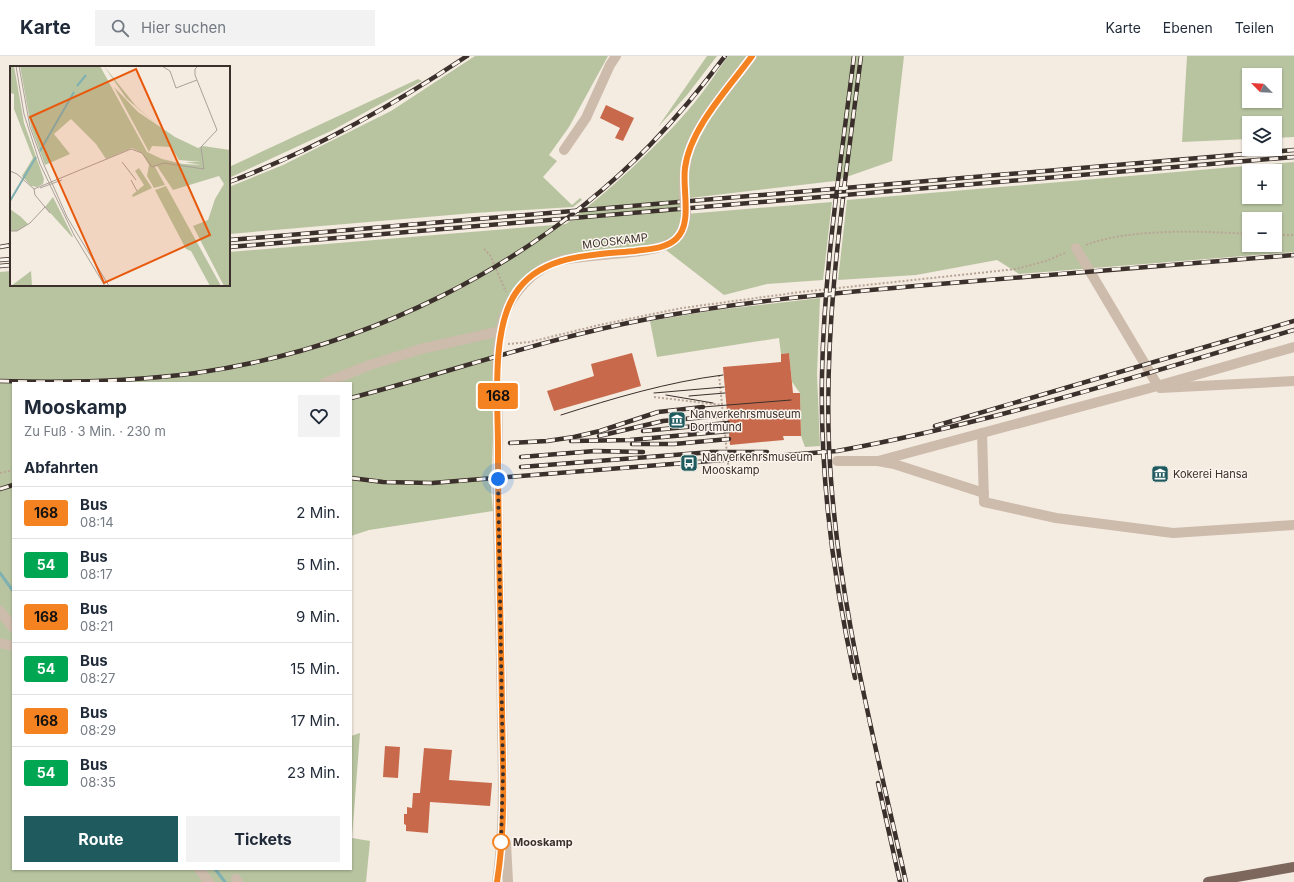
<!DOCTYPE html>
<html lang="de">
<head>
<meta charset="utf-8">
<style>
	body { margin:0; font-family:Inter,sans-serif; background:#f2f2f3; color:#1f2937; height:100vh; display:flex; flex-direction:column; font-size:15px; white-space:nowrap }
	* { box-sizing:border-box; margin:0 }
	p { font-size:13px; color:#747a83 }
	.icon { flex:none; width:22px; height:22px; fill:none; stroke:currentColor; stroke-width:2; stroke-linecap:round; stroke-linejoin:round }
	.map { position:relative; flex:1; overflow:hidden }
	.drawer { position:absolute; left:12px; top:326px; width:340px; height:488px; display:flex; flex-direction:column; background:#fff; border-radius:0px; box-shadow:0 1px 3px #0004 }
	.drawer>* { flex:none }
	.badge { padding:0 8px; border-radius:3px; font-size:14px; line-height:26px }
	.needle { width:26px; rotate:294deg }
	.controls { position:absolute; left:1242px; top:12px; display:grid; gap:8px }
	.controls a { display:grid; place-items:center; width:40px; height:40px; border-radius:0px; background:#fff; box-shadow:0 1px 3px #0004; font-size:20px }
	.you { position:absolute; width:20px; height:20px; margin:-10px; border:3px solid #fff; border-radius:50%; background:#1a73e8; box-shadow:0 0 0 6px #1a73e833 }
	.map>.badge { position:absolute; translate:-50% -50%; box-shadow:0 0 0 2px #fff }
	h2 { padding:0 12px; font-size:15px; line-height:36px }
	.round { display:grid; place-items:center; flex:none; width:42px; height:42px; border-radius:0px; background:#f2f2f3 }
	.head { display:flex; align-items:center; justify-content:space-between; height:68px; padding:0 12px }
	h1 { font-size:19px; font-weight:700; line-height:30px }
	.action { display:flex; gap:8px; margin-top:auto; padding:8px 12px }
	.action a { flex:1; height:46px; border-radius:0px; background:#1f5a5e; color:#fff; font-size:16px; font-weight:700; line-height:46px; text-align:center }
	.action a+a { background:#f2f2f3; color:#1f2937 }
	ul { padding:0; list-style:none }
	li { display:flex; align-items:center; gap:12px; height:52px; padding:0 12px; border-top:1px solid #e0e1e3 }
	li div { flex:1 }
	li b { display:block; font-size:15px }
	li em { font-style:normal }
	li .badge { min-width:44px; font-weight:700; text-align:center }
	header { display:flex; align-items:center; gap:24px; box-sizing:border-box; height:56px; padding:0 20px; background:#fff; border-bottom:1px solid #e0e1e3 }
	header strong { font-size:19px }
	nav { display:flex; gap:22px; margin-inline-start:auto; font-size:14px }
	.search { width:280px; height:36px; background:#f2f2f3; display:flex; align-items:center; gap:10px; box-sizing:border-box; padding:0 14px; border-radius:0px; color:#747a83; font-size:15px }
	.map>svg:first-child { display:block }
	.green { fill:#b8c4a0; fill-rule:evenodd }
	.lines { fill:none; stroke-linecap:round; stroke-linejoin:round }
	.stream { stroke:#7fb0b2; stroke-width:3 }
	.building { fill:#c8694b }
	.path { stroke:#b9a596; stroke-width:2; stroke-dasharray:2 2; stroke-linecap:butt }
	.minor { stroke:#cdbbac; stroke-width:10 }
	.major { stroke:#7d675c; stroke-width:10 }
	.tram { stroke:#3b302b; stroke-width:1 }
	.rail-casing { stroke:#3b302b; stroke-width:4.5 }
	.rail { stroke:#fbf5ee; stroke-width:3; stroke-dasharray:9; stroke-linecap:butt }
	.minor-bridge { stroke:#cdbbac; stroke-width:10 }
	.line-casing { stroke:#fff; stroke-width:9 }
	.line { stroke:#f58220; stroke-width:6 }
	.walk { stroke:#3b302b; stroke-width:4; stroke-dasharray:0 7.2 }
	.stop-dot { fill:#fff; stroke:#f58220; stroke-width:2 }
	.labels { text-anchor:middle; dominant-baseline:central; stroke-width:3; stroke-linejoin:round; paint-order:stroke }
	.street-label { font-size:11px; fill:#3b302b; stroke:#fbf5ee }
	.poi-label { font-size:11px; fill:#3b302b; stroke:#fbf5ee; text-anchor:start }
	.stop-label { font-size:11px; font-weight:bold; fill:#3b302b; stroke:#fbf5ee; text-anchor:start }
	.inset-river { fill:none; stroke:#7fb0b2; stroke-width:2 }
	.inset-road { fill:none; stroke:#aaa098; stroke-width:1 }
	.view { fill:#e8590c; fill-opacity:0.15; stroke:#e8590c; stroke-width:2 }
	.inset-edge { fill:none; stroke:#3b302b; stroke-width:2 }
</style>
</head>
<body>
<header>
<strong>Karte</strong>
<div class="search"><svg class="icon" aria-label="search" viewBox="0 0 24 24"><circle cx="10" cy="10" r="6"/><path d="M15 15l6 6"/></svg>Hier suchen</div>
<nav><a>Karte</a><a>Ebenen</a><a>Teilen</a></nav>
</header>
<div class="map">
<svg width="1294" height="826" viewBox="0 0 1294 826">
	<rect width="100%" height="100%" fill="#f4ebe1"/>
	<!-- green -->
	<g class="green">
		<polygon points="475,0 608,0 569,71 549,99 557,105 543,121 572,149 580,142 582,144 573,151 474,157 229,178 229,131 283,109 391,55"/>
		<polygon points="707,0 717,0 687,39 658,71"/>
		<path d="M 728,0 L 904,0 L 892,105 L 835,125 L 690,142 L 686,158 L 832,146 L 823,224 L 767,228 L 724,239 L 662,191 L 586,200 L 536,216 L 513,232 L 501,258 L 497,282 L 491,433 L 493,455 L 369,474 L 351,480 L 351,327 L 13,327 L 13,813 L 351,813 L 351,680 L 360,677 L 352,782 L 370,785 L 366,826 L 0,826 L 0,216 L 11,215 L 11,229 L 229,229 L 229,196 L 566,168 C 611,133 653,95 690,52 C 704,36 716,17 728,0 Z"/>
		<path d="M 1187,0 L 1294,0 L 1294,81 L 1275,82 L 1275,67 L 1249,67 L 1249,83 L 1182,86 ZM 1249,19 L 1275,19 L 1275,45 L 1249,45 Z"/>
		<polygon points="418,23 422,25 333,74 229,122 229,111"/>
		<path d="M 1294,106 L 1294,196 L 1019,218 L 997,204 L 916,219 L 838,224 L 847,144 ZM 1249,115 L 1275,115 L 1275,141 L 1249,141 ZM 1249,163 L 1275,163 L 1275,189 L 1249,189 Z"/>
		<polygon points="820,242 817,318 820,390 805,391 801,380 800,337 792,326 789,297 781,298 779,282 657,301 650,265 716,254"/>
	</g>
	<g class="lines">
		<!-- stream -->
		<g class="stream">
			<polyline points="0,517 13,535"/>
			<polyline points="215,813 225,826"/>
		</g>
	</g>
	<!-- building -->
	<g class="building">
		<polygon points="606,49 634,62 623,85 615,82 620,72 600,62"/>
		<polygon points="632,297 641,330 554,355 547,335 594,320 591,308"/>
		<polygon points="789,297 793,337 800,337 801,380 783,380 784,384 730,389 723,311 781,306 781,298"/>
		<polygon points="385,690 400,691 398,722 383,721"/>
		<polygon points="424,692 452,694 449,724 492,727 490,750 430,746 428,777 406,775 406,769 404,768 404,758 407,758 407,751 412,752 413,737 420,737"/>
	</g>
	<g class="lines">
		<!-- path -->
		<g class="path">
			<polyline points="1275,179 1294,179"/>
			<path d="M 1086,189 C 1130,172 1201,175 1249,178"/>
			<polyline points="484,193 490,199 506,236"/>
			<polyline points="508,288 530,286 599,269 682,252 801,236 1016,213 1046,205 1067,196"/>
			<polyline points="719,319 729,417"/>
			<polyline points="654,341 722,349"/>
			<polyline points="725,381 729,383"/>
			<polyline points="704,402 727,400"/>
			<polyline points="0,417 13,414"/>
		</g>
		<!-- minor -->
		<g class="minor">
			<polyline points="564,94 586,62 610,9 616,0"/>
			<path d="M 684,139 C 684,123 684,108 690,93 C 701,60 732,28 752,0"/>
			<polyline points="1076,192 1158,330"/>
			<polyline points="325,327 367,310 421,293 501,275"/>
			<polyline points="1160,332 1294,325"/>
			<polyline points="982,377 984,446 1056,462 1173,477 1294,469"/>
			<polyline points="837,405 878,405 894,408 984,437"/>
			<polyline points="878,405 1150,332 1294,291"/>
			<polyline points="0,555 13,572"/>
			<polyline points="0,587 13,590"/>
			<polyline points="506,787 508,826"/>
			<polyline points="199,813 209,826"/>
			<polyline points="236,823 238,826"/>
			<path d="M 497,826 C 505,772 503,717 502,662 C 501,572 497,481 498,391 C 498,354 493,293 504,260 C 513,235 534,213 559,205 C 587,196 656,201 676,183 C 683,177 685,168 686,158"/>
		</g>
		<!-- major -->
		<polyline class="major" points="1208,826 1294,811"/>
		<!-- tram -->
		<g class="tram">
			<polyline points="654,337 724,331"/>
			<polyline points="666,339 713,347"/>
			<polyline points="689,340 725,337"/>
			<polyline points="703,351 791,344"/>
			<path d="M 561,359 C 614,342 668,326 723,319"/>
		</g>
		<defs>
			<g id="rail">
				<path d="M 854,0 C 841,106 824,212 822,319 C 820,421 833,522 855,622"/>
				<path d="M 861,0 C 845,129 824,258 829,389 C 835,537 874,682 906,826"/>
				<path d="M 229,126 C 313,95 392,50 467,0"/>
				<polyline points="229,184 1294,94"/>
				<polyline points="0,191 11,189"/>
				<polyline points="229,191 1294,101"/>
				<polyline points="0,204 11,203"/>
				<polyline points="0,210 11,209"/>
				<path d="M 0,325 C 66,327 130,326 196,317 C 365,293 530,212 650,89 C 677,61 702,31 725,0"/>
				<path d="M 351,342 C 450,316 547,282 648,263 C 737,246 826,238 915,230 C 1042,219 1168,209 1294,199"/>
				<polyline points="935,370 1294,265"/>
				<polyline points="643,375 728,367"/>
				<polyline points="599,380 663,365 727,359"/>
				<polyline points="571,385 630,384 729,375"/>
				<polyline points="510,387 547,385 574,381 600,375 658,356 703,351"/>
				<polyline points="632,388 674,388 729,383"/>
				<polyline points="521,401 595,395 643,396"/>
				<polyline points="521,411 712,396 767,396"/>
				<path d="M 351,422 L 383,426 L 432,427 L 837,395 C 992,367 1143,318 1294,274"/>
				<polyline points="0,433 13,429"/>
				<polyline points="878,727 900,826"/>
			</g>
		</defs>
		<!-- rail casing -->
		<use href="#rail" class="rail-casing"/>
		<!-- rail -->
		<use href="#rail" class="rail"/>
		<!-- minor-bridge -->
		<polyline class="minor-bridge" points="684,139 686,158"/>
	</g>
	<g class="lines">
		<defs>
			<path id="line" d="M 497,826 C 506,770 503,712 502,655 C 501,567 498,479 498,391 C 498,348 491,275 515,238 C 540,198 593,199 635,195 C 649,193 665,193 676,183 C 693,167 682,134 685,112 C 690,72 729,32 752,0"/>
		</defs>
		<!-- line casing -->
		<use href="#line" class="line-casing"/>
		<!-- line -->
		<use href="#line" class="line"/>
		<!-- walk -->
		<polyline class="walk" points="498,423 503,718 501,786"/>
	</g>
	<!-- icons -->
	<defs>
		<symbol id="museum-square" viewBox="-11 -11 22 22"><rect x="-9" y="-9" width="18" height="18" rx="4" fill="#1f5a5e" stroke="#fbf5ee"/><path d="M0-6L6-3V-2H-6V-3ZM-5-1h2V3h-2ZM-1-1h2V3h-2ZM3-1h2V3H3ZM-6 4H6V6H-6Z" fill="#fff"/></symbol>
		<symbol id="bus-square" viewBox="-11 -11 22 22"><rect x="-9" y="-9" width="18" height="18" rx="4" fill="#1f5a5e" stroke="#fbf5ee"/><path d="M-5-6H5V4H4V6H2V4H-2V6H-4V4H-5ZM-3.5-4V0h7V-4ZM-3.5 1.2v1.5H-2V1.2ZM2 1.2v1.5H3.5V1.2Z" fill="#fff"/></symbol>
	</defs>
	<g fill-rule="evenodd">
		<use href="#museum-square" x="667" y="354" width="20" height="20"/>
		<use href="#bus-square" x="679" y="397" width="20" height="20"/>
		<use href="#museum-square" x="1150" y="408" width="20" height="20"/>
	</g>
	<!-- markers -->
	<circle class="stop-dot" cx="501" cy="786" r="8"/>
	<g class="labels">
		<!-- street labels -->
		<g class="street-label">
			<text transform="translate(615 185) rotate(-7)">MOOSKAMP</text>
		</g>
		<!-- poi labels -->
		<g class="poi-label">
			<text x="690" y="358">Nahverkehrsmuseum<tspan x="690" dy="13">Dortmund</tspan></text>
			<text x="702" y="401">Nahverkehrsmuseum<tspan x="702" dy="13">Mooskamp</tspan></text>
			<text x="1173" y="418">Kokerei Hansa</text>
		</g>
		<!-- stop labels -->
		<g class="stop-label">
			<text x="513" y="786">Mooskamp</text>
		</g>
	</g>
	<!-- overview -->
	<g transform="translate(10 10)">
		<rect width="220" height="220" fill="#f4ebe1"/>
		<path d="M 0,0 L 4,0 L 14,57 L 34,113 L 33,118 L 27,121 L 21,120 L 12,110 L 23,92 L 4,43 L 4,28 L 0,27 ZM 10,0 L 90,0 L 137,86 L 152,93 L 173,98 L 191,99 L 154,92 L 175,96 L 192,96 L 169,94 L 161,81 L 142,80 L 139,86 L 104,21 L 128,46 L 165,71 L 188,82 L 193,80 L 220,84 L 220,220 L 214,220 L 183,160 L 198,154 L 205,133 L 214,118 L 209,110 L 163,124 L 147,100 L 145,101 L 155,119 L 144,122 L 137,110 L 139,99 L 132,87 L 122,82 L 96,93 L 86,78 L 61,53 L 44,68 L 60,88 L 35,99 L 21,61 ZM 94,0 L 126,40 L 147,59 L 116,32 ZM 129,102 L 142,122 L 123,131 L 122,129 L 134,119 L 125,105 ZM 156,120 L 211,220 L 200,220 L 181,185 L 176,183 L 145,124 ZM 43,131 L 63,171 L 62,171 L 35,141 ZM 0,143 L 11,151 L 18,158 L 7,165 L 0,165 ZM 21,205 L 22,220 L 1,220 Z" fill="#b8c4a0"/>
		<path class="inset-river" d="M 67,20 L 76,9M 30,85 L 64,26M 0,135 L 26,91"/>
		<path class="inset-road" d="M 6,0 L 14,48 L 30,98 L 64,169 L 95,220M 9,0 L 20,61 L 34,99 L 57,151 L 99,220M 152,0 L 160,5 L 166,22 L 187,14M 112,96 L 126,114M 0,105 L 7,108 L 24,123M 121,114 L 127,125M 30,122 L 52,114M 24,123 L 121,83 L 132,87 L 142,101 L 154,97 L 194,103 L 191,81 L 207,64 L 185,9 L 185,3 L 188,0M 24,123 L 25,129 L 40,147M 0,165 L 7,165 L 20,157 L 35,141"/>
		<path class="view" d="M 126,3 L 200,169 L 94,217 L 20,51 Z"/>
		<rect width="220" height="220" class="inset-edge"/>
	</g>
</svg>
<div class="controls">
<a><svg class="needle" viewBox="-14 -14 28 28"><path d="M0-13l5 13h-10z" fill="#e53935"/><path d="M0 13l5-13h-10z" fill="#747a83"/></svg></a>
<a><svg class="icon" aria-label="layers" viewBox="0 0 24 24"><path d="M12 4l9 5-9 5-9-5zM3 14l9 5 9-5"/></svg></a>
<a>+</a>
<a>−</a>
</div>
<div class="you" style="left:498px;top:423px"></div>
<b class="badge" style="left:498px;top:340px;background:#f58220;color:#111">168</b>
<section class="drawer">
<div class="head"><div><h1>Mooskamp</h1><p>Zu Fuß · 3 Min. · 230 m</p></div><a class="round"><svg class="icon" aria-label="heart" viewBox="0 0 24 24"><path d="M12 20l-8-8c-3-5 5-10 8-4 3-6 11-1 8 4z"/></svg></a></div>
<h2>Abfahrten</h2>
<ul>
<li><span class="badge" style="background:#f58220;color:#111">168</span><div><b>Bus</b><p>08:14</p></div><em>2 Min.</em></li>
<li><span class="badge" style="background:#00a651;color:#fff">54</span><div><b>Bus</b><p>08:17</p></div><em>5 Min.</em></li>
<li><span class="badge" style="background:#f58220;color:#111">168</span><div><b>Bus</b><p>08:21</p></div><em>9 Min.</em></li>
<li><span class="badge" style="background:#00a651;color:#fff">54</span><div><b>Bus</b><p>08:27</p></div><em>15 Min.</em></li>
<li><span class="badge" style="background:#f58220;color:#111">168</span><div><b>Bus</b><p>08:29</p></div><em>17 Min.</em></li>
<li><span class="badge" style="background:#00a651;color:#fff">54</span><div><b>Bus</b><p>08:35</p></div><em>23 Min.</em></li>
</ul>
<div class="action"><a>Route</a><a>Tickets</a></div>
</section>
</div>
</body>
</html>
